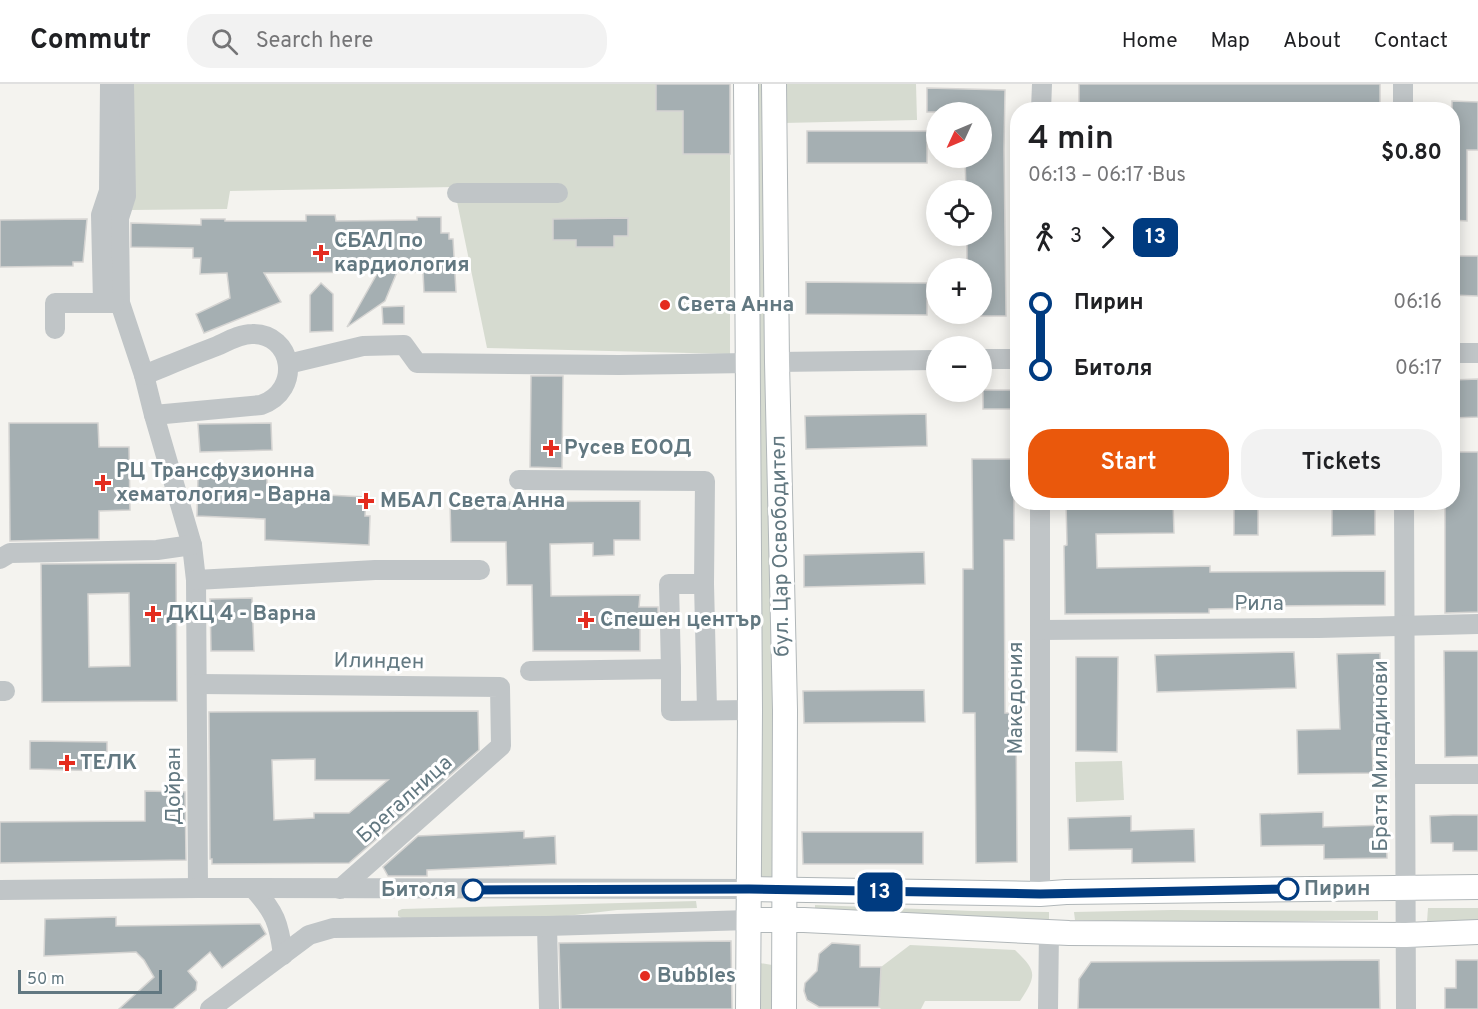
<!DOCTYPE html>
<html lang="en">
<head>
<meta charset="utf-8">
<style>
	body { margin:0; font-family:Overpass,sans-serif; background:#f2f2f2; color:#202124; height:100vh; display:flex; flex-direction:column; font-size:22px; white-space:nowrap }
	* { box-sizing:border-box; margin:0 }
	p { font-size:20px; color:#757577 }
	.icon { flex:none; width:33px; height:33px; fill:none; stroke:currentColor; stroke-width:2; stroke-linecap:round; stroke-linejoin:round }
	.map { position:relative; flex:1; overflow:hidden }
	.sheet { position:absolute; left:1010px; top:18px; width:450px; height:408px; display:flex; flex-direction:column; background:#fff; border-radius:24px; box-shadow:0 3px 15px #0003 }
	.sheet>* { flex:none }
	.badge { padding:0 12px; border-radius:9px; font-size:21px; line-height:39px }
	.needle { width:39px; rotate:226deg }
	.tools { position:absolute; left:926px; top:18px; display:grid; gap:12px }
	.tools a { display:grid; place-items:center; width:66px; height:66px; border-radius:50%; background:#fff; box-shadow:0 3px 15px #0003; font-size:30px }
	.scale { position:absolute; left:18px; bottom:15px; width:144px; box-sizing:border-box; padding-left:6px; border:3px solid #627881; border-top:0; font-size:16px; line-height:21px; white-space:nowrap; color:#627881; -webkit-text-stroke:4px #fff; paint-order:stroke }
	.map>.badge { position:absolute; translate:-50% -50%; box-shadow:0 0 0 3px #fff }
	.legs { display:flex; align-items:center; gap:9px; height:66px; padding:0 18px; font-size:20px }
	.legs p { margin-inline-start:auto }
	.summary { display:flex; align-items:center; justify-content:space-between; height:102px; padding:0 18px }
	h1 { font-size:33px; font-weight:600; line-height:45px }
	.cta { display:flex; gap:12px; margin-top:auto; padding:12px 18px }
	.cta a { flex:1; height:69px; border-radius:24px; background:#ea580c; color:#fff; font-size:24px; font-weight:600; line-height:69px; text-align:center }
	.cta a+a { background:#f2f2f2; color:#202124 }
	ul { padding:0 18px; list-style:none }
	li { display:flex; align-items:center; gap:21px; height:66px; font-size:22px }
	li i { display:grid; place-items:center; width:9px; height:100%; margin:0 8px; background:currentColor }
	li i::after { content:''; width:15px; height:15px; margin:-8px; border:4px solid; border-radius:50%; background:#fff }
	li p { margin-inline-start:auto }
	li:first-child i { background:linear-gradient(#0000 50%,currentColor 0) }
	li:last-child i { background:linear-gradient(currentColor 50%,#0000 0) }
	header { display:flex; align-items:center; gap:36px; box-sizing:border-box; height:84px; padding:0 30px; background:#fff; border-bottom:2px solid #e0e0e0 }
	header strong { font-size:28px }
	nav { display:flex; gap:33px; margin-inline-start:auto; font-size:21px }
	.search { width:420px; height:54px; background:#f2f2f2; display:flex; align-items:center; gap:15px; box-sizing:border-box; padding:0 21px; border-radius:24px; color:#757577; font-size:22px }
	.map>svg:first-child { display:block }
	.green { fill:#d6dbd0 }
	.building { fill:#a5afb2; stroke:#d5d4d2; stroke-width:1.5; fill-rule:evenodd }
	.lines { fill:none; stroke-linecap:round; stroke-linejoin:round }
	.major-casing { stroke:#b1b7b9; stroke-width:26 }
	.minor { stroke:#c0c5c7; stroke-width:20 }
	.major { stroke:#fff; stroke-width:24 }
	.line-1-casing { stroke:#fff; stroke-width:14 }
	.line-1 { stroke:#003b80; stroke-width:9 }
	.poi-dot { fill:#e42c1f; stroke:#fff; stroke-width:2 }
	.stop-1-dot { fill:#fff; stroke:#003b80; stroke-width:3 }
	.labels { text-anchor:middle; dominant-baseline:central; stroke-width:6; stroke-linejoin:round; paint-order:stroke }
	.poi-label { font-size:21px; font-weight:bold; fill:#627881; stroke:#fff; text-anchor:start }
	.street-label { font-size:21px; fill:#627881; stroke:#fff }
	.stop-label { font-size:21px; font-weight:bold; fill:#627881; stroke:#fff; text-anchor:start }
</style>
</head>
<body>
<header>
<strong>Commutr</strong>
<div class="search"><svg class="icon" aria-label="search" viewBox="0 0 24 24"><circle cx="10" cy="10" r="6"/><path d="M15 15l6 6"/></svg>Search here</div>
<nav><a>Home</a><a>Map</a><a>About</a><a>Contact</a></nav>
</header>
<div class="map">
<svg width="1478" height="925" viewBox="0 0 1478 925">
	<rect width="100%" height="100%" fill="#f4f3ef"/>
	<!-- green -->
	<g class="green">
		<polygon points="130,0 656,0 656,27 683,27 683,70 730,70 730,270 487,264 454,103 230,107 227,125 131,126"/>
		<polygon points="746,0 774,0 784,806 749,805"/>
		<polygon points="783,0 916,0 917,36 783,39"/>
		<polygon points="1122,677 1124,716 1076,718 1075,678"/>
		<polygon points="696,817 697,824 617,826 541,835 402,834 398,832 398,827 402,825"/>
		<polygon points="815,821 973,827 1049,828 1049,837 815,831"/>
		<polygon points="1428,824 1478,824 1478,838 1427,838"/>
		<polygon points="1172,826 1378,827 1378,836 1169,839 1075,836 1074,828"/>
		<path d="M 910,861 L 1015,866 C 1037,887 1037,891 1020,917 L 925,917 L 921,925 L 881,925 L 879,923 L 881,883 Z"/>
		<polygon points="748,877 784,883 783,925 748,925"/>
	</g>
	<!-- building -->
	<g class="building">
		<polygon points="656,0 730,0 730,70 683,70 683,27 656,27"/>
		<rect x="1079" y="0" width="301" height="26"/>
		<polygon points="927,4 1005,6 1004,65 1006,232 981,232 981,184 967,184 967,152 981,152 981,106 966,106 965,74 981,74 981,28 927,28"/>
		<polygon points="1452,17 1478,18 1478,66 1467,66 1467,137 1452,136"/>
		<rect x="807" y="47" width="120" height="32"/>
		<polygon points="306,131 335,131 336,137 417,136 417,133 441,133 441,149 449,149 449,155 453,155 456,208 424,208 423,188 397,188 385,217 347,243 378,188 264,189 281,218 204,249 196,230 230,214 227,189 200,190 201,174 193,174 193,164 131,163 131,139 201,141 201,135 225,135 225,137 306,137"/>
		<polygon points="628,134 628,152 614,152 614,163 576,163 576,156 553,156 553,135"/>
		<polygon points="87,135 83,178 73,178 73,182 0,183 0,136"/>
		<polygon points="1452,172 1478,172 1478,212 1452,211"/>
		<polygon points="806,198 927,199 927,231 806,230"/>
		<polygon points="321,199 333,210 333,247 310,248 310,211"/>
		<polygon points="404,222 404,240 383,240 382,223"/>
		<polygon points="531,292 563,292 562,384 530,383"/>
		<polygon points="1478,295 1478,333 1452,334 1452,296"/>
		<rect x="983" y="306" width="34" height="19"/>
		<polygon points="926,330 927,362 806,365 805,332"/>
		<polygon points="9,339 98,339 99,363 129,363 130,426 99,427 99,455 10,457"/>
		<polygon points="271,339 272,366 200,368 198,340"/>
		<polygon points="1452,368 1478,368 1478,528 1445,529 1445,418 1452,418"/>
		<polygon points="972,375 1014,375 1014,456 1004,456 1005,629 1016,629 1017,778 976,779 975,629 963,629 963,485 973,485"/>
		<polygon points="198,392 267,395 267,408 366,413 365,432 370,432 369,461 265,456 265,435 197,432"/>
		<polygon points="640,417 640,456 614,456 614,471 593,472 593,459 550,460 551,512 640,511 639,523 658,523 658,541 640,541 640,567 533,567 532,501 507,501 506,458 451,458 450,418"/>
		<polygon points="1066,418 1173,418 1174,449 1096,450 1097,484 1210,482 1210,488 1385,487 1385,521 1261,522 1261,524 1209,525 1209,529 1065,530 1064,462 1067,461"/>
		<polygon points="1332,418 1375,418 1375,451 1332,452"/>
		<rect x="1234" y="425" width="24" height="26"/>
		<polygon points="924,468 925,500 804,503 804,471"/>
		<path d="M 176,479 L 177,617 L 42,618 L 41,480 ZM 129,509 L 130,582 L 89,583 L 88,510 Z"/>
		<polygon points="252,514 254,567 211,567 210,515"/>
		<polygon points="1444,567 1478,567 1478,672 1445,673"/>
		<polygon points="1294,568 1296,604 1157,608 1155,571"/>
		<polygon points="1380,569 1383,656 1372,657 1373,689 1298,690 1297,646 1340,645 1337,570"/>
		<polygon points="1076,573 1118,573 1117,668 1076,667"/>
		<polygon points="924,606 925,638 804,639 803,607"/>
		<path d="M 478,627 L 479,666 L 349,779 L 212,780 L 212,775 L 210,775 L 209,628 ZM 315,675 L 315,696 L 388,696 L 349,729 L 314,729 L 314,734 L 274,736 L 272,676 Z"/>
		<polygon points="30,657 107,658 107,687 30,685"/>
		<polygon points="145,707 185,708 186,776 0,779 0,738 145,737"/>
		<polygon points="1323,728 1323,743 1386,741 1387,774 1324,775 1324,761 1261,762 1260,730"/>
		<polygon points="1453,731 1478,731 1478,767 1453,767 1453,759 1431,759 1430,732"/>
		<polygon points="1131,732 1131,747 1194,745 1195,778 1132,779 1132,765 1069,766 1068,734"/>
		<polygon points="524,747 524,754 555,752 556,780 427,786 427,792 388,792 383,783 418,752"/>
		<polygon points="802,748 923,748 923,780 803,780"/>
		<polygon points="116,833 116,842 260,840 266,850 222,884 210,868 188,887 197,898 196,906 173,925 119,925 154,893 144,876 136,868 44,872 45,835"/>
		<polygon points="731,857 732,925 561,925 559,859"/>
		<polygon points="832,859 860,861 860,883 881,883 879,923 819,923 807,916 804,907 805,899 817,887 819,870"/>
		<polygon points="1379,876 1380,925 1078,925 1079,895 1091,878"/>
		<polygon points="1456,876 1478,876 1478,925 1445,925 1445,904 1456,904"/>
	</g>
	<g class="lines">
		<defs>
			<g id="major">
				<polyline points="746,0 750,626 748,925"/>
				<polyline points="774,0 777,278 785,626 784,925"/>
				<polyline points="749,805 1040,810 1066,808 1478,803"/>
				<polyline points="749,836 804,836 1069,849 1406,851 1478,848"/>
			</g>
		</defs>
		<!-- major casing -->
		<use href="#major" class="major-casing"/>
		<!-- minor -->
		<g class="minor">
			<polyline points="124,0 126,112 119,134 120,219 144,291 154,331 192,461 196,496 198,804"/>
			<polyline points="1403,0 1403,26"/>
			<polyline points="1041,26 1042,0"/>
			<polyline points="457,109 558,109"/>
			<polyline points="103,219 101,131 109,107 110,0"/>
			<polyline points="55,245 55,219 114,219"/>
			<polyline points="1452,269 1478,269"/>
			<polyline points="981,275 1017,275"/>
			<polyline points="777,278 936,276"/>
			<polyline points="288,280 363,262 404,261 417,279 619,281 748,279"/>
			<path d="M 144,291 C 169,281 193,271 217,262 C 228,257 240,250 252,250 C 293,249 303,306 261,321 L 154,331"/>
			<polyline points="519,396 705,397 704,500"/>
			<polyline points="1040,418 1040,810"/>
			<polyline points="1404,418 1406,925"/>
			<polyline points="0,475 10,469 157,466 192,461"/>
			<polyline points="196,496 375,486 480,486"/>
			<polyline points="1040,546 1319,544 1478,540"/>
			<polyline points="671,585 669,500 704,500 707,626"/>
			<polyline points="530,587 671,585 671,627 750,626"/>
			<polyline points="198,600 500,603 501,662 340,805"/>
			<polyline points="0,607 5,607"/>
			<polyline points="1405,690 1478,690"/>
			<path d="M 253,804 C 275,828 279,839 283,871"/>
			<polyline points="0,806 198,804 749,805"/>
			<polyline points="547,842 549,925"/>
			<polyline points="210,925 309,851 333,844 547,842 749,836"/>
			<polyline points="1048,925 1049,847"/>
		</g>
		<!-- major -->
		<use href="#major" class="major"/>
	</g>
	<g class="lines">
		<defs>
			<polyline id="line-1" points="473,806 749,805 1040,810 1288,805"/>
		</defs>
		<!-- line-1 casing -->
		<use href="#line-1" class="line-1-casing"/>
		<!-- line-1 -->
		<use href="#line-1" class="line-1"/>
	</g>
	<!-- markers -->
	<g class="poi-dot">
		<path d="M318 160h6v6h6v6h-6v6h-6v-6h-6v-6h6z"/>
		<circle cx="665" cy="221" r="6"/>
		<path d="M548 355h6v6h6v6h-6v6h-6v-6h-6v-6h6z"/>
		<path d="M100 390h6v6h6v6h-6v6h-6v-6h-6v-6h6z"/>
		<path d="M363 408h6v6h6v6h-6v6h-6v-6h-6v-6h6z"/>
		<path d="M150 521h6v6h6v6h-6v6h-6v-6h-6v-6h6z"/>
		<path d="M583 527h6v6h6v6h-6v6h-6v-6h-6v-6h6z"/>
		<path d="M64 670h6v6h6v6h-6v6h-6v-6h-6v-6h6z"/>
		<circle cx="645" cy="892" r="6"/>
	</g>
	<g class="stop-1-dot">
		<circle cx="1288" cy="805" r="10"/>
		<circle cx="473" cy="806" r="10"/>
	</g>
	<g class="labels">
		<!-- poi labels -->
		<g class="poi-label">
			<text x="334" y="157">СБАЛ по<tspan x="334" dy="24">кардиология</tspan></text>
			<text x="677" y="221">Света Анна</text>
			<text x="564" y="364">Русев ЕООД</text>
			<text x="116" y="387">РЦ Трансфузионна<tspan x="116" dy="24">хематология - Варна</tspan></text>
			<text x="380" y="417">МБАЛ Света Анна</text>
			<text x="166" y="530">ДКЦ 4 - Варна</text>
			<text x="600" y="536">Спешен център</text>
			<text x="80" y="679">ТЕЛК</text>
			<text x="657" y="892">Bubbles</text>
		</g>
		<!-- street labels -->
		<g class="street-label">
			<text transform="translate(781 462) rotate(-91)">бул. Цар Освободител</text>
			<text x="1259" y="520">Рила</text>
			<text transform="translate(379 578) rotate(1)">Илинден</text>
			<text transform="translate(1016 614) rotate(-90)">Македония</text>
			<text transform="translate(1381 672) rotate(-90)">Братя Миладинови</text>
			<text transform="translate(174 702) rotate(-90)">Дойран</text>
			<text transform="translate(405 716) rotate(-42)">Брегалница</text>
		</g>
		<!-- stop labels -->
		<g class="stop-label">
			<text x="1304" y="805">Пирин</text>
			<text x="456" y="806" text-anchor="end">Битоля</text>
		</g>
	</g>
</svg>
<div class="tools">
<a><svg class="needle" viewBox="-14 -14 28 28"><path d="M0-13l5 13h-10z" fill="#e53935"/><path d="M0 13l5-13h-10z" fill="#757577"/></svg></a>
<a><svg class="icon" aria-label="locate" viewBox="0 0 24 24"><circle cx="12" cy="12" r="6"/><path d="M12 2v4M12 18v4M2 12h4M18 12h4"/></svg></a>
<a>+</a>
<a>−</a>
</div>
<div class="scale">50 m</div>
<b class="badge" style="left:880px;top:808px;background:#003b80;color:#fff">13</b>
<section class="sheet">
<div class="summary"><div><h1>4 min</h1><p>06:13 – 06:17 · Bus</p></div><b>$0.80</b></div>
<div class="legs"><svg class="icon" aria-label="walk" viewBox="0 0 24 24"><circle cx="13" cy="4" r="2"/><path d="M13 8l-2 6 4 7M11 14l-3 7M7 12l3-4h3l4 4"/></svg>3<svg class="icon" aria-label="forward" viewBox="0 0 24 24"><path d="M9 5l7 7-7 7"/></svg><b class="badge" style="background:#003b80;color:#fff">13</b></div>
<ul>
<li><i style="color:#003b80"></i><b>Пирин</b><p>06:16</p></li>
<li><i style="color:#003b80"></i><b>Битоля</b><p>06:17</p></li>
</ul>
<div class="cta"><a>Start</a><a>Tickets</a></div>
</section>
</div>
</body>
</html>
